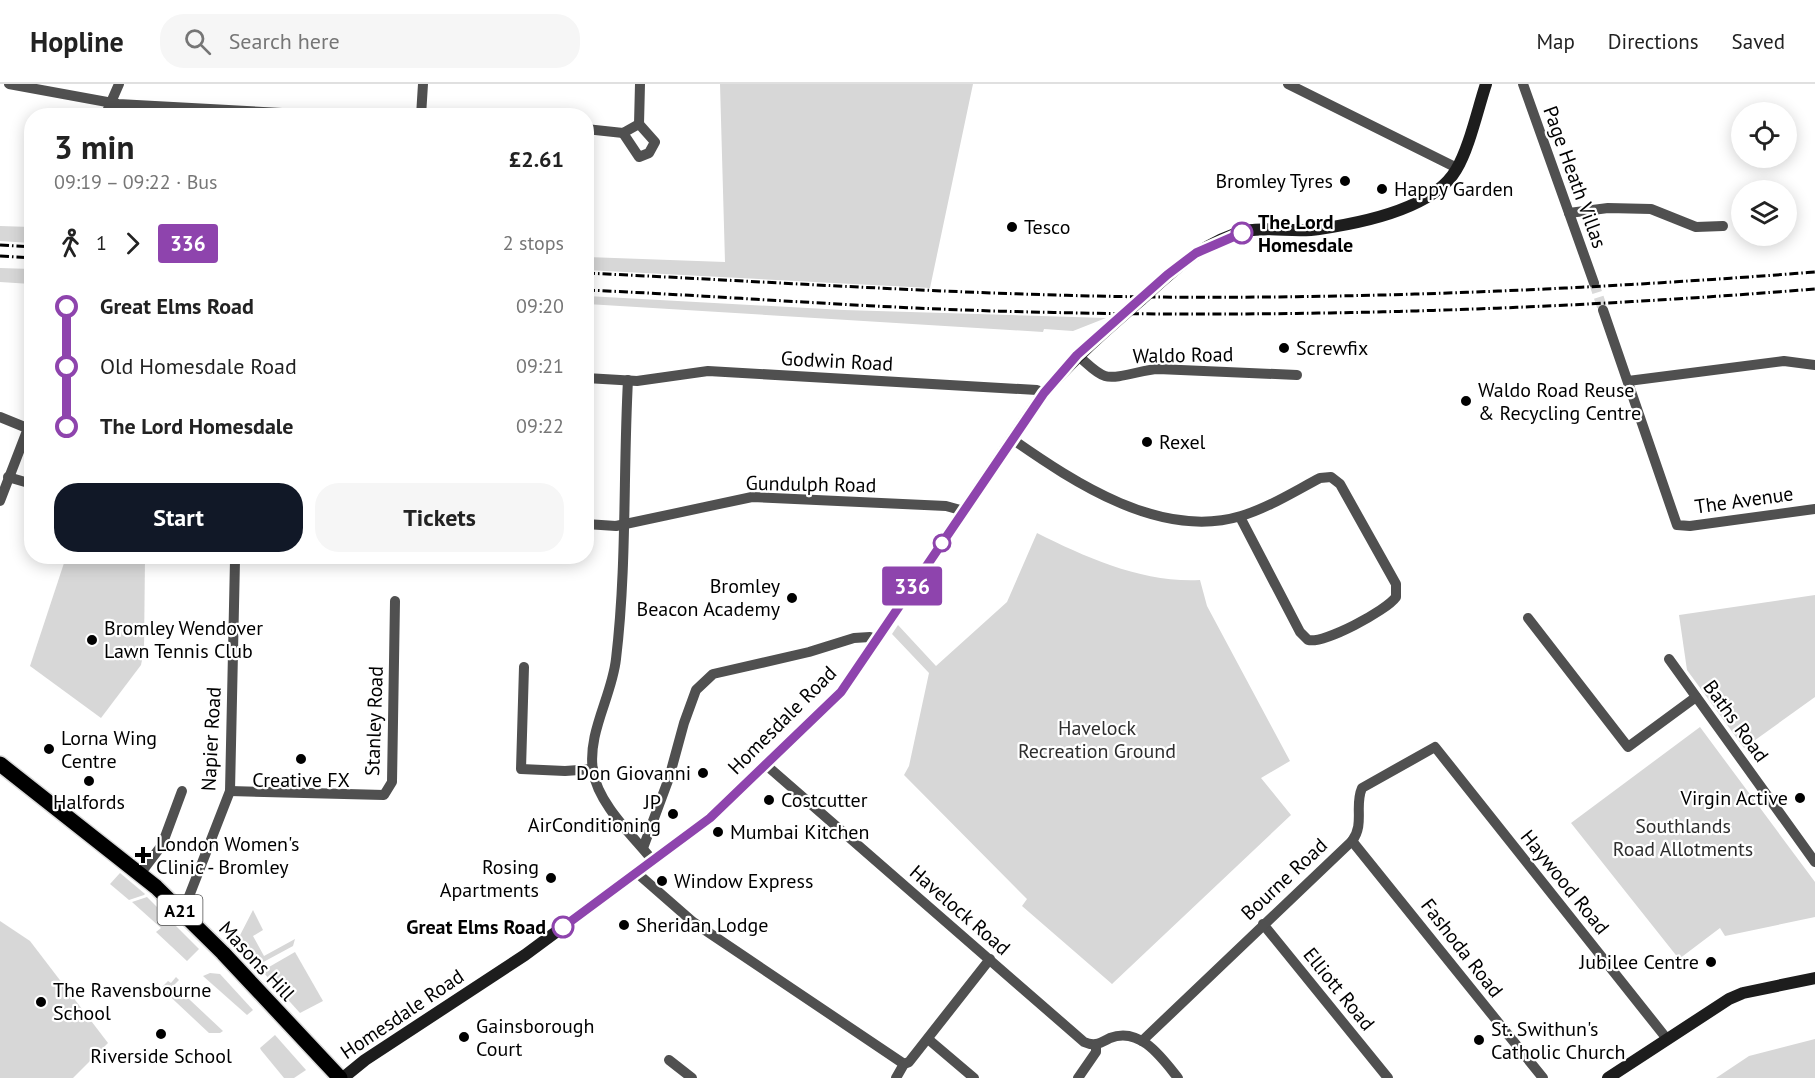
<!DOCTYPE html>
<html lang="en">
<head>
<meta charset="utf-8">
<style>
	body { margin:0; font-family:"PT Sans",sans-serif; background:#f6f6f6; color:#222; height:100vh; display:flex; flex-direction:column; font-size:22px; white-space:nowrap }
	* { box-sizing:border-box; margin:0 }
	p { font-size:20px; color:#767676 }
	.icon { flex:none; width:33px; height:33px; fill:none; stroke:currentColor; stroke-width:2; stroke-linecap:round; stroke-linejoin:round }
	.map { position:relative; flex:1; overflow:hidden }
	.details { position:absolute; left:24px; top:24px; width:570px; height:456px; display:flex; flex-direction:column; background:#fff; border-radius:24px; box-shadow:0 3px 15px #0003 }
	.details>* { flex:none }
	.badge { padding:0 12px; border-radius:4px; font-size:21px; line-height:39px }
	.tools { position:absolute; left:1731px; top:18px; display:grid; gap:12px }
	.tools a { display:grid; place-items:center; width:66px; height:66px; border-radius:50%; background:#fff; box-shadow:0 3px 15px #0003; font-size:30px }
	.map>.badge { position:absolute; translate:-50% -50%; box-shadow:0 0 0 3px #fff }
	.legs { display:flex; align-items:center; gap:9px; height:66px; padding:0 30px; font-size:20px }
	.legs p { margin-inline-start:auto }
	.headline { display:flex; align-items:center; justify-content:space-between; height:102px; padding:0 30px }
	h1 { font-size:33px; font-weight:600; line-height:45px }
	.cta { display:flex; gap:12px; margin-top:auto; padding:12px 30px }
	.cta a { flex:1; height:69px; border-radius:24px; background:#111827; color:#fff; font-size:24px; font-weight:600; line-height:69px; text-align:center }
	.cta a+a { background:#f6f6f6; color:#222 }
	ul { padding:0 30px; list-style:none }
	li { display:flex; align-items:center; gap:21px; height:60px; font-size:22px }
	li i { display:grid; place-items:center; width:9px; height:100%; margin:0 8px; background:currentColor }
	li i::after { content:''; width:15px; height:15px; margin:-8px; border:4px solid; border-radius:50%; background:#fff }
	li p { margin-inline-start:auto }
	li:first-child i { background:linear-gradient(#0000 50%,currentColor 0) }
	li:last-child i { background:linear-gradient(currentColor 50%,#0000 0) }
	header { display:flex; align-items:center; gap:36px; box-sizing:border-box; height:84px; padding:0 30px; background:#fff; border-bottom:2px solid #e0e0e0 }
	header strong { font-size:28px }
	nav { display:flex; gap:33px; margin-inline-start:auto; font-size:21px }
	.search { width:420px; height:54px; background:#f6f6f6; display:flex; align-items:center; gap:15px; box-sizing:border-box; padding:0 21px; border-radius:24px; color:#767676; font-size:22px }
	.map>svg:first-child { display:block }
	.green { fill:#d7d7d7 }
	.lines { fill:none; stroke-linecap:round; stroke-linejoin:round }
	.street-tunnel { stroke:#d9d9d9; stroke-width:10; stroke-dasharray:10 5; stroke-linecap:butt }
	.primary-casing { stroke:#dbdbdb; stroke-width:18 }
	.street { stroke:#505050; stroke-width:10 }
	.secondary { stroke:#1d1d1d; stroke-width:12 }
	.primary { stroke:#000; stroke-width:15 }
	.rail { stroke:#000; stroke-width:3; stroke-dasharray:9 3 1.5 3; stroke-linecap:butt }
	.line-1-casing { stroke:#fff; stroke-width:14 }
	.line-1 { stroke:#8e44ad; stroke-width:9 }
	.poi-dot { fill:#000; stroke:#fff; stroke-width:2 }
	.stop-1-dot { fill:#fff; stroke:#8e44ad; stroke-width:3 }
	.labels { text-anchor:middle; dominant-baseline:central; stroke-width:4.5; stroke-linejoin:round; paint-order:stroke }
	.shield { fill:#fff; stroke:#4c4c4c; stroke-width:1.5 }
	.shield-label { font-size:18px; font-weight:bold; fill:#000 }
	.street-label { font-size:20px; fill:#000; stroke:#fff }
	.poi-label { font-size:20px; fill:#000; stroke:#fff; text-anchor:start }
	.stop-label { font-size:20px; font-weight:bold; fill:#000; stroke:#fff; text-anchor:start }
	.park-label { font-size:20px; fill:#2e2e2e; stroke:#fff }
</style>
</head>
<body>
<header>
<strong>Hopline</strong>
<div class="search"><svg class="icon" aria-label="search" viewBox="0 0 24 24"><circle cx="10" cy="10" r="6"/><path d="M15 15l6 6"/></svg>Search here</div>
<nav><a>Map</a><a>Directions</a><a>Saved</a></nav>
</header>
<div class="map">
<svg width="1815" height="994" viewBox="0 0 1815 994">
	<rect width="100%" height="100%" fill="#fff"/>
	<!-- green -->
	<g class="green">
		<polygon points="720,0 973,0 930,204 587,186 587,173 725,178"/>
		<polygon points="0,142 31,143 31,159 0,157"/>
		<polygon points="0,184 31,185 31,200 0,198"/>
		<polygon points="587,212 844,226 1106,234 1073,247 1044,245 1043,248 587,220"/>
		<path d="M 1037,449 C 1087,474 1143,499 1200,496 L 1207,522 L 1290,677 L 1261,694 L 1291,731 L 1112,900 L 1022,822 L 1027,815 L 904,691 L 909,682 L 929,589 L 892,550 L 898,541 L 936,582 L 1007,518 Z"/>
		<polygon points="66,473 145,473 144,566 141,581 101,634 30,582"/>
		<polygon points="1815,511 1815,613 1744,664 1687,586 1679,531"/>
		<polygon points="1700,643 1815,798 1815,833 1725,852 1720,844 1679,875 1571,739"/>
		<polygon points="120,789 145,810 144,811 129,816 110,800"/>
		<polygon points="147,813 199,865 187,877 156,848 161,844 132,818"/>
		<polygon points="253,826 263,846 253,852 264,872 295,855 293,862 256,882 236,859"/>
		<polygon points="0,837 30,857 108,959 73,994 0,994"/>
		<polygon points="295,868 323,917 300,929 262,887"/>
		<polygon points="210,889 220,890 253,926 247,931 203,892"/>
		<polygon points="176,893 179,896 174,901 223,947 220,949 209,949 161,904 168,897 171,899"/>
		<polygon points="275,951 306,986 294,994 284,994 261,966 260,964"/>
		<polygon points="1815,955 1815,994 1716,994 1749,972"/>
	</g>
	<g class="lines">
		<!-- street-tunnel -->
		<polyline class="street-tunnel" points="1594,199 1603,226"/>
		<defs>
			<polyline id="primary" points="0,680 156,803 223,869 340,994"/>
		</defs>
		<!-- primary casing -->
		<use href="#primary" class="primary-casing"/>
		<!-- street -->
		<g class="street">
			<polyline points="9,0 118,20 338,32"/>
			<polyline points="1288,0 1457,84"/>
			<polyline points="1523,0 1594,199"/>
			<polyline points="105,32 119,0"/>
			<polyline points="421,32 423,0"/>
			<polyline points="586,45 623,49 639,40"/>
			<polyline points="623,49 639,73 649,69 655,58 639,40 640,0"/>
			<polyline points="1569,129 1608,124 1651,125 1696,143 1723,142"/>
			<polyline points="1603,226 1677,441 1690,442 1815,425"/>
			<path d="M 1077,271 C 1086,278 1095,289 1105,292 C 1117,296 1144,285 1158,285 L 1297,291"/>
			<polyline points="586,294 637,297 708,287 1037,306 1044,309"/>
			<path d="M 628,296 C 623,389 627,483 616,575 C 612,612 587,649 593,687 C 598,720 633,752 653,777"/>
			<polyline points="1628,297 1784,277 1815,281"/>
			<polyline points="0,333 27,344"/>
			<path d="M 1012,355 C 1075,399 1161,456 1241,432 C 1268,424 1295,407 1320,394 L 1331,393 L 1340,400 L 1396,500 L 1396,513 C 1386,527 1324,560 1308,556 L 1300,548 L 1240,433"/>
			<polyline points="8,393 32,400"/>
			<polyline points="0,417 32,334"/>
			<polyline points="586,440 616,442 752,413 946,422 964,427"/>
			<polyline points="1528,534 1628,663 1696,613"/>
			<polyline points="1669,575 1815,778"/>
			<polyline points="524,583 521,685 565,687 593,685"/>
			<path d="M 766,681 L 1084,958 C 1095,963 1100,959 1110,954 C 1140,942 1162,974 1178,994"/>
			<polyline points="230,707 384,711 392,698 395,517"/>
			<polyline points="1352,757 1543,994"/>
			<polyline points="643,764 669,694 684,639 696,606 713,590 809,568 854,554 870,553 876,557"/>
			<polyline points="637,789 693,838 904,980"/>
			<polyline points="140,790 162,761 182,707"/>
			<polyline points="180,826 186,820 230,707 235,476"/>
			<polyline points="1263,840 1388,994"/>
			<polyline points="928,955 974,994"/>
			<path d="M 1142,957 L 1352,757 C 1365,740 1354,722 1362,704 L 1435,663 L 1667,955"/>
			<polyline points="669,976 692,994"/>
			<polyline points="896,994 904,980 909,978 990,875"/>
			<polyline points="1078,994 1096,968 1096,961"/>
		</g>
		<!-- secondary -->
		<g class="secondary">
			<path d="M 343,994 L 365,976 L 525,871 L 710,734 L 841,608 L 1040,314 C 1071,277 1105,247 1141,216 C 1172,188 1204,156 1246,147 C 1269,142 1295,149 1319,145 C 1361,139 1433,125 1456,86 C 1469,65 1478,24 1486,0"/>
			<polyline points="1608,994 1729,915 1743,909 1815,894"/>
		</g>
		<!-- primary -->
		<use href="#primary" class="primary"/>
		<!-- rail -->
		<g class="rail">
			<polyline points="0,161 32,163"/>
			<polyline points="0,172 32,174"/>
			<path d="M 586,189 C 776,198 965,211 1154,213 C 1375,215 1595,205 1815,188"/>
			<path d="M 586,206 C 722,212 858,223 994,227 C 1268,235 1542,227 1815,205"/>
		</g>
	</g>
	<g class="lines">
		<defs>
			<polyline id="line-1" points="563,843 710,734 841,608 1044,309 1077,271 1167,191 1196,169 1242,149"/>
		</defs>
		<!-- line-1 casing -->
		<use href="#line-1" class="line-1-casing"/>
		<!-- line-1 -->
		<use href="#line-1" class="line-1"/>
	</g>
	<!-- markers -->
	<g class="poi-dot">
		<circle cx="1345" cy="97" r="6"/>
		<circle cx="1382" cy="105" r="6"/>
		<circle cx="1012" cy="143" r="6"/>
		<circle cx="1284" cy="264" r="6"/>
		<circle cx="1466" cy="317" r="6"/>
		<circle cx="1147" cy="358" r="6"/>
		<circle cx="792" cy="514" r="6"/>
		<circle cx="92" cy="556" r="6"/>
		<circle cx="49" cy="665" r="6"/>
		<circle cx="301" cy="675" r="6"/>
		<circle cx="703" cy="689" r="6"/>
		<circle cx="89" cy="697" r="6"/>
		<circle cx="1800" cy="714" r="6"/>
		<circle cx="769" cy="716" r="6"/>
		<circle cx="673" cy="730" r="6"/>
		<circle cx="718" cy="748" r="6"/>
		<path d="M140 762h6v6h6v6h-6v6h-6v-6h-6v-6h6z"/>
		<circle cx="551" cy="794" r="6"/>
		<circle cx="662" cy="797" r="6"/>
		<circle cx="624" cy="841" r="6"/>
		<circle cx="1711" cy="878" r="6"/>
		<circle cx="41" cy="918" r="6"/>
		<circle cx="161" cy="950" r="6"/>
		<circle cx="464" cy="953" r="6"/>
		<circle cx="1479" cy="956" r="6"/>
	</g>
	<g class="stop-1-dot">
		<circle cx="1242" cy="149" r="10"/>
		<circle cx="942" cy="459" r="8"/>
		<circle cx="563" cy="843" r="10"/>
	</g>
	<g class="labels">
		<!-- shield labels -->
		<rect class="shield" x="157.5" y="811" width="45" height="30" rx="4.5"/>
		<g class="shield-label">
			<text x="180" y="826">A21</text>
		</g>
		<!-- street labels -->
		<g class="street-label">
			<text transform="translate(1575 93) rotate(70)">Page Heath Villas</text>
			<text transform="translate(1183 271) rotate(-1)">Waldo Road</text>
			<text transform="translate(837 277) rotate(3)">Godwin Road</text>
			<text transform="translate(811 400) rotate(1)">Gundulph Road</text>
			<text transform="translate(1744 416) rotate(-8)">The Avenue</text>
			<text transform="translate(782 636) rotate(-45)">Homesdale Road</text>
			<text transform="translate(374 637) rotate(-88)">Stanley Road</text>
			<text transform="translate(1736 637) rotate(54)">Baths Road</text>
			<text transform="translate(211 655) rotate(-87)">Napier Road</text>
			<text transform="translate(1284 795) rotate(-43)">Bourne Road</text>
			<text transform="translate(1565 798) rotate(51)">Haywood Road</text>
			<text transform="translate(960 826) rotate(41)">Havelock Road</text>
			<text transform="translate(1462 864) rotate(52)">Fashoda Road</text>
			<text transform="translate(257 877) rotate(47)">Masons Hill</text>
			<text transform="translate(1339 905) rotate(51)">Elliott Road</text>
			<text transform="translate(402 930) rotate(-34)">Homesdale Road</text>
		</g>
		<!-- poi labels -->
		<g class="poi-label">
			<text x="1333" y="97" text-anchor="end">Bromley Tyres</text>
			<text x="1394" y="105">Happy Garden</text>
			<text x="1024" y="143">Tesco</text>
			<text x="1296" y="264">Screwfix</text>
			<text x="1478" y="306">Waldo Road Reuse<tspan x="1478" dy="23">&amp; Recycling Centre</tspan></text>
			<text x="1159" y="358">Rexel</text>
			<text x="780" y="502" text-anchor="end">Bromley<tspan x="780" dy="23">Beacon Academy</tspan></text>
			<text x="104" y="544">Bromley Wendover<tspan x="104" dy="23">Lawn Tennis Club</tspan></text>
			<text x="61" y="654">Lorna Wing<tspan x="61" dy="23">Centre</tspan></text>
			<text x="691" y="689" text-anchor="end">Don Giovanni</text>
			<text x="301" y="696" text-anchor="middle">Creative FX</text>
			<text x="1788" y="714" text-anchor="end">Virgin Active</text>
			<text x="781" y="716">Costcutter</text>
			<text x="89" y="718" text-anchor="middle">Halfords</text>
			<text x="661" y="718" text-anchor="end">JP<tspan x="661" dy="23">AirConditioning</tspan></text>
			<text x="730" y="748">Mumbai Kitchen</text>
			<text x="156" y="760">London Women's<tspan x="156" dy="23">Clinic - Bromley</tspan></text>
			<text x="539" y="783" text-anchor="end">Rosing<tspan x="539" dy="23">Apartments</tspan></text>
			<text x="674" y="797">Window Express</text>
			<text x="636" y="841">Sheridan Lodge</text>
			<text x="1699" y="878" text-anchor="end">Jubilee Centre</text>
			<text x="53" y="906">The Ravensbourne<tspan x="53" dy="23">School</tspan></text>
			<text x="476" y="942">Gainsborough<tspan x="476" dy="23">Court</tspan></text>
			<text x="1491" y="945">St. Swithun's<tspan x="1491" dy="23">Catholic Church</tspan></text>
			<text x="161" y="972" text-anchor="middle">Riverside School</text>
		</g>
		<!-- stop labels -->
		<g class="stop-label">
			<text x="1258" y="138">The Lord<tspan x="1258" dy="23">Homesdale</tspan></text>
			<text x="546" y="843" text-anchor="end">Great Elms Road</text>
		</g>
		<!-- park labels -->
		<g class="park-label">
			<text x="1097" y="644">Havelock<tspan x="1097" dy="23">Recreation Ground</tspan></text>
			<text x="1683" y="742">Southlands<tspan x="1683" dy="23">Road Allotments</tspan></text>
		</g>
	</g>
</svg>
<div class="tools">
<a><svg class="icon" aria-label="locate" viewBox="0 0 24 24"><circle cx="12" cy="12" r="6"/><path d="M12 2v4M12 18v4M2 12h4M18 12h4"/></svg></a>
<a><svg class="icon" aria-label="layers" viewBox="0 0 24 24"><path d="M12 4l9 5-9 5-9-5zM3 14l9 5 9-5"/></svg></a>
</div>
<b class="badge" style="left:912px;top:502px;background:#8e44ad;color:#fff">336</b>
<section class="details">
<div class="headline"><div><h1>3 min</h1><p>09:19 – 09:22 · Bus</p></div><b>£2.61</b></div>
<div class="legs"><svg class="icon" aria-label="walk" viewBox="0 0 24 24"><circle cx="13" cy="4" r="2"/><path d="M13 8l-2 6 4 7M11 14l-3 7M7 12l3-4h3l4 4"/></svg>1<svg class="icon" aria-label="forward" viewBox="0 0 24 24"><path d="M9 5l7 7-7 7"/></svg><b class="badge" style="background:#8e44ad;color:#fff">336</b><p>2 stops</p></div>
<ul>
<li><i style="color:#8e44ad"></i><b>Great Elms Road</b><p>09:20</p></li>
<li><i style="color:#8e44ad"></i><span>Old Homesdale Road</span><p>09:21</p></li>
<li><i style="color:#8e44ad"></i><b>The Lord Homesdale</b><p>09:22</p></li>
</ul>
<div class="cta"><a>Start</a><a>Tickets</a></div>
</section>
</div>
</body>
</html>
